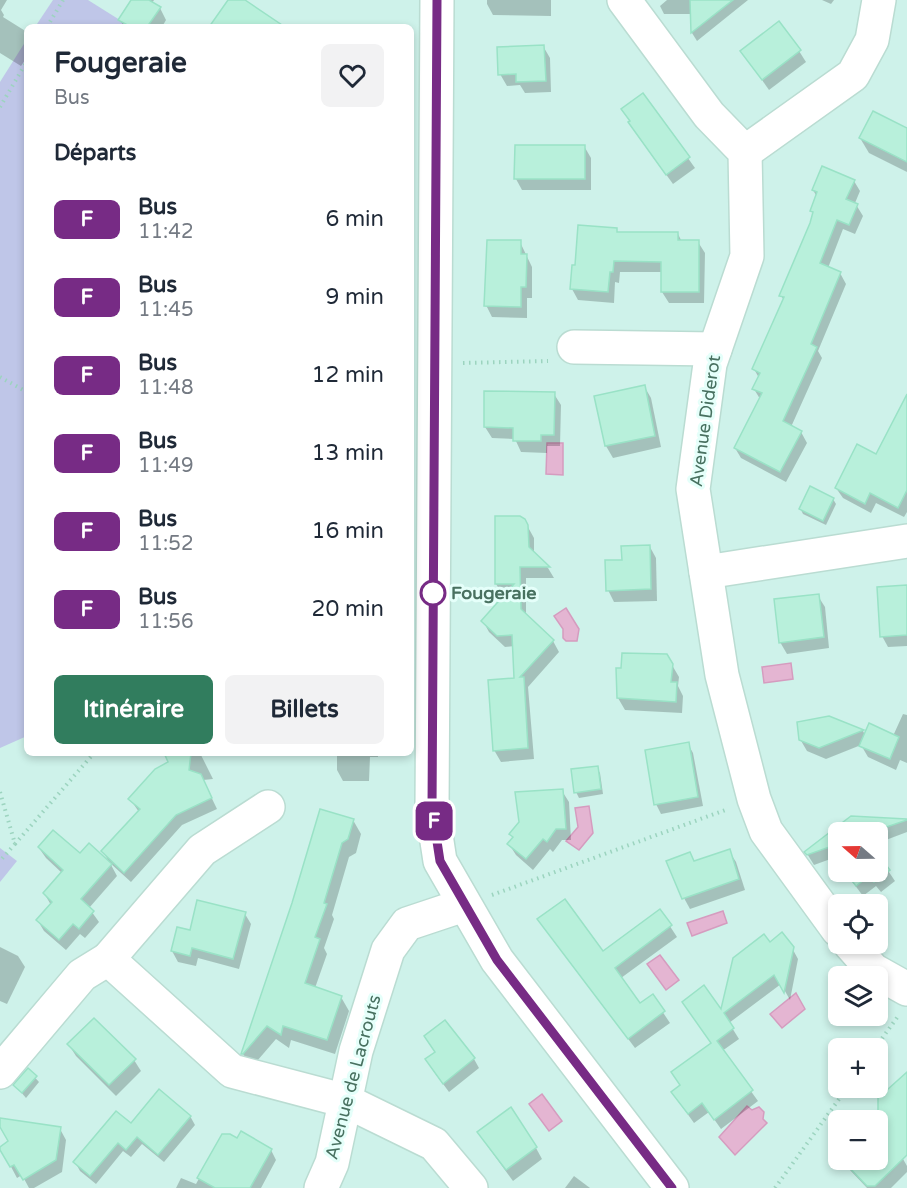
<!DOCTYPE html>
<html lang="fr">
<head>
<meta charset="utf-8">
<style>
	body { margin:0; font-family:"Varela Round",sans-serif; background:#f2f2f3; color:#1f2937; height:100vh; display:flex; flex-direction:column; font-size:22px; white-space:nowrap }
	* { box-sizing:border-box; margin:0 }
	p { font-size:20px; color:#747a83 }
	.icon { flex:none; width:33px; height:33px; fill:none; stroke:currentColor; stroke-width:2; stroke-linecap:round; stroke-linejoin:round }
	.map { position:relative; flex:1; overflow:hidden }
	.details { position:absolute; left:24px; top:24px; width:390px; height:732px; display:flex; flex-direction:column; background:#fff; border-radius:9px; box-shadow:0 3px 9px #0003 }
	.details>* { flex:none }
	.badge { padding:0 12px; border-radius:9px; font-size:21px; line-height:39px }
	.needle { width:39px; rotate:290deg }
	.tools { position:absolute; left:828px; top:822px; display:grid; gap:12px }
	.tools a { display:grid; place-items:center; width:60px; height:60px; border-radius:9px; background:#fff; box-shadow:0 3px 9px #0003; font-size:30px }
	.map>.badge { position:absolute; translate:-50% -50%; box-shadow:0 0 0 3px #fff }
	h2 { padding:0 30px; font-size:22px; line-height:54px }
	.round { display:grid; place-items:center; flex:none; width:63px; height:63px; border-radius:9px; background:#f2f2f3 }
	.head { display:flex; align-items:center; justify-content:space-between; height:102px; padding:0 30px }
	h1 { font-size:28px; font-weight:800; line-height:45px }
	.primary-button { display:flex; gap:12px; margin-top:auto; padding:12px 30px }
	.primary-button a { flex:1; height:69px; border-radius:9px; background:#317d5e; color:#fff; font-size:24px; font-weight:800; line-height:69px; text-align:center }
	.primary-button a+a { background:#f2f2f3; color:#1f2937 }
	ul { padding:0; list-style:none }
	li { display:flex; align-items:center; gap:18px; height:78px; padding:0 30px }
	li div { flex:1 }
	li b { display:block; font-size:22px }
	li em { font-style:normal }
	li .badge { min-width:66px; font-weight:700; text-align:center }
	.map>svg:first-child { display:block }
	.residential { fill:#cef2ea; fill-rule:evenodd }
	.green { fill:#bfc6e8 }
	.water { fill:#e4b5d2; stroke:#d59cbf; stroke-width:1.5 }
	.shadow { fill:#0003 }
	.building { fill:#b8f0db; stroke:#99e2c6; stroke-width:1.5 }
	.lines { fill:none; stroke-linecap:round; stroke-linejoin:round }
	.minor-casing { stroke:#badcd2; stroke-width:36 }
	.path { stroke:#9cd4bf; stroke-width:4; stroke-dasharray:1.5 4.5; stroke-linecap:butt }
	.minor { stroke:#fff; stroke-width:33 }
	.line-casing { stroke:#fff; stroke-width:14 }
	.line { stroke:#772b85; stroke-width:9 }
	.stop-dot { fill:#fff; stroke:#772b85; stroke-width:3 }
	.labels { text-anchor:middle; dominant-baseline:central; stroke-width:6; stroke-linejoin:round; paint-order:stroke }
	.street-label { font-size:18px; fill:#487160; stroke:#e5fffa }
	.stop-label { font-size:18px; font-weight:bold; fill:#487160; stroke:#e5fffa; text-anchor:start }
</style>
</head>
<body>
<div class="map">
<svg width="907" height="1188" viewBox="0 0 907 1188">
	<rect width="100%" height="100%" fill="#dffbf7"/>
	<!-- residential -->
	<path class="residential" d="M 0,0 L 907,0 L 907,1188 L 0,1188 ZM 27,27 L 411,27 L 411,753 L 27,753 ZM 838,832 L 878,832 L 878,872 L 838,872 ZM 838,904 L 878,904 L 878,944 L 838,944 ZM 838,976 L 878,976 L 878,1016 L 838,1016 ZM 838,1048 L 878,1048 L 878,1088 L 838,1088 ZM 838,1120 L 878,1120 L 878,1160 L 838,1160 Z"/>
	<!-- green -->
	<g class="green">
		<polygon points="53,0 88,0 131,27 35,27"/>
		<polygon points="27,39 27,736 0,748 0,82"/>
		<polygon points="0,848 17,861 0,882"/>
	</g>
	<!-- water -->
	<g class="water">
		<polygon points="547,443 563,443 563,475 546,474"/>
		<polygon points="566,608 579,629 577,641 566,641 563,638 563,629 554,616"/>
		<polygon points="791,663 793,679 764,683 762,667"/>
		<polygon points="589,806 593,833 579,850 566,841 578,827 575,808"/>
		<polygon points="723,911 727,923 692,936 687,923"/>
		<polygon points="660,955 679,980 666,990 647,964"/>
		<polygon points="796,993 805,1009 782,1028 770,1014"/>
		<polygon points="542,1094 562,1121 549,1131 529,1104"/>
		<polygon points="747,1106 752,1110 759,1107 764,1112 763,1119 767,1123 735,1155 719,1137"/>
	</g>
	<!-- shadow -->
	<g class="shadow">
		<polygon points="0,0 7,0 1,10 4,15 3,17 27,32 27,57 21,66 0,53"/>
		<polygon points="132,0 154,0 152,3 160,8 166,20 162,27 124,27 120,20"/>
		<polygon points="487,0 551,0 551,16 493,15 487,4"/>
		<polygon points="667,0 748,0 697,41 692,33 692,14 664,14 660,6"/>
		<polygon points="822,0 834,0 831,4"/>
		<polygon points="543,46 550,58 551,92 525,93 520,85 507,86 500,74"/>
		<polygon points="742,51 799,51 806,62 769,90"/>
		<polygon points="643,95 695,168 673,184 636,133"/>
		<polygon points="907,127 907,172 869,153 860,138"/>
		<polygon points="584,146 591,158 591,190 522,190 516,179"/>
		<polygon points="854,181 860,191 855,203 863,216 855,234 843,229 828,268 840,273 846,284 818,351 822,358 791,427 801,432 807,443 786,482 741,458 735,448 760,399 754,389 759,378 754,369 784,301 781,295 814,215 812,211 817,197 813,190"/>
		<polygon points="616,230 618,233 678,234 682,242 698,242 705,253 704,303 669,303 662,292 663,272 620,272 619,283 615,282 614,303 578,300 572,289"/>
		<polygon points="520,242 532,267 532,298 527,298 527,318 492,317 486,305"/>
		<polygon points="644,386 651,398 661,447 613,458 606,446 596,397"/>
		<polygon points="554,394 561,405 560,446 547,446 547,453 521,452 515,439 492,438 485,427"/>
		<polygon points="907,409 907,512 904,517 876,503 871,513 843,498 836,488 876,456"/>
		<polygon points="833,499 836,504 826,525 803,514 800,508"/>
		<polygon points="524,520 534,538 534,555 548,568 554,578 526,578 526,616 553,641 559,652 528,687 534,759 501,762 494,750 516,679 514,646 505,647 489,632 483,621 506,595 503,595 496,584"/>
		<polygon points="650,547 656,558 657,601 614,602 608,590 623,561"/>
		<polygon points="907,586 907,646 888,647 882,636"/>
		<polygon points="818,596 825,607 829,648 787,654 780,642"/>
		<polygon points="672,665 679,677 678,686 683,696 682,713 625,710 618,698"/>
		<polygon points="903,714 907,715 907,763 900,760 896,770 868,757 861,745 826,759 807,751 800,739 829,718 863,731 865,735 893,736"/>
		<polygon points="688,744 693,753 703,806 661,814 656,804"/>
		<polygon points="165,753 200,753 213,779 203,780 217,809 182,825 131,882 110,863 117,876 89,908 99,922 85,938 80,934 66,950 44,931 38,921 51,905 44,893 62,873 46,858 39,848 110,863 103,852 139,812 130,799 170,763"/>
		<polygon points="337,753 378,753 378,757 370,757 369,781 343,781 337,770"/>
		<polygon points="597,768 600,773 603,794 579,798 576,792"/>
		<polygon points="562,791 569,802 571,840 562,840 553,852 550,849 533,870 516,855 509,844 514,839 511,834"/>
		<polygon points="851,817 907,820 907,832 878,843 878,832 838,832 838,862 836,857 814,865 806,852"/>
		<polygon points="353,820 361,834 356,853 349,857 332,915 334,919 324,948 327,954 315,988 341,997 349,1011 335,1054 291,1040 289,1048 276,1039 251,1068 243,1054 293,904"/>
		<polygon points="729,851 736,862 745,890 690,909 684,898 694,862"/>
		<polygon points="878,856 895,881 881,892 876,886 863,896 845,872 878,872"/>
		<polygon points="660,911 677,937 621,978 640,1005 652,996 670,1023 635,1048 539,920 603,953"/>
		<polygon points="245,914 251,924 239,969 198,958 196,966 178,962 172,951 191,932"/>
		<polygon points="770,944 792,948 798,959 790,1000 781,984 729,1023 739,1039 722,1051 758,1101 721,1129 709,1112 694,1123 679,1102 681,1086 712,1044 722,1013"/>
		<polygon points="0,947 18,956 25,967 7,1004 0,1001"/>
		<polygon points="425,1037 474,1059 479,1068 449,1092 432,1069 436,1053"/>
		<polygon points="69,1045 134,1060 141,1071 116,1096 76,1056"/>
		<polygon points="28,1070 39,1082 26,1098 15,1085"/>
		<polygon points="907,1074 907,1152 903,1159 907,1166 907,1172 891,1188 867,1188 850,1170 843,1160 878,1160 878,1126 899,1105"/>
		<polygon points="190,1116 195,1125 164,1162 142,1144 131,1157 123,1151 96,1184 80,1171 75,1162 131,1125"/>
		<polygon points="0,1120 60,1129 66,1140 62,1172 34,1188 29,1188 22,1175 17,1178 1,1148 10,1141 0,1124"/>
		<polygon points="222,1136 271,1150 276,1160 261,1188 176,1188 181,1178 196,1184"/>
		<polygon points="486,1144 536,1148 542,1159 513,1181"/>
		<polygon points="574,1176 590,1188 565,1188"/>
	</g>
	<!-- building -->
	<g class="building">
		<polygon points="131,0 149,0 161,7 147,27 131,27 118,20"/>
		<polygon points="228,0 245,0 285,27 209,27"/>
		<polygon points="690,0 733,0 691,33"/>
		<polygon points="779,21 801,50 762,80 740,51"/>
		<polygon points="544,45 546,81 516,82 516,74 498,75 497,47"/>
		<polygon points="643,93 690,157 666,175 628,122 630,121 621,109"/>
		<polygon points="873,111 907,128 907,162 859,138"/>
		<polygon points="515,145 585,145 585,179 514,179"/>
		<polygon points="822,166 855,180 846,199 858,204 849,225 837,220 820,263 841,272 811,344 817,347 783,421 802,431 780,472 734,448 762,393 752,389 760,373 752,369 784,297 779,296 810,223 813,212 810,211 817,192 812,190"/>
		<polygon points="578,225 617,228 617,232 678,232 678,240 699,240 699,292 661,292 661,262 614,261 613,272 610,272 608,292 570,289 572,265 575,265"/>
		<polygon points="487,240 521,240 521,254 527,254 526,287 521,287 521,307 484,306"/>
		<polygon points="645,385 655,436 605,446 594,396"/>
		<polygon points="484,391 555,392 554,435 541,435 541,441 513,441 513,428 484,427"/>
		<polygon points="907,394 907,490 898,508 870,493 865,504 835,488 857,444 876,454"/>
		<polygon points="810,486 834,498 823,521 799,509"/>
		<polygon points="495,516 520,516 525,519 528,525 529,547 550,567 520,567 521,609 554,640 520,677 524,677 528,748 493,751 488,680 514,678 512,635 497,636 481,621 514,584 495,584"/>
		<polygon points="650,545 651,589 606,591 605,560 622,560 621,546"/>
		<polygon points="907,585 907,635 880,637 877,587"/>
		<polygon points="819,594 824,637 779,643 774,599"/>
		<polygon points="622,653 667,654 673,664 671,682 677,682 676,702 617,698 616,668 621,668"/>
		<polygon points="829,716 864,730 819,748 799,740 797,722"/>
		<polygon points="869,723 899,737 890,759 859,746"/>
		<polygon points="689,742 698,797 654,805 645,750"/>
		<polygon points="164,753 191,753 189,770 201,774 212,798 176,815 124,873 101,851 140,809 128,799 155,769 168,762"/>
		<polygon points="598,766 601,789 574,793 571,769"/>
		<polygon points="563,789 566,829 556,829 547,842 543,839 526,859 507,844 513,837 509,834 519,822 515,792"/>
		<polygon points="320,809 354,819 348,839 342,843 324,903 327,904 315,937 320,939 305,983 342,996 327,1040 283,1026 281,1035 267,1026 243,1054 241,1054 292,903"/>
		<polygon points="851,816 907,819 907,820 872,832 838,832 838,844 807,855 804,852"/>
		<polygon points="53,830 80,853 89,843 112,864 81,899 94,911 79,929 73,924 59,940 36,920 52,902 43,893 63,870 38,847"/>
		<polygon points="730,849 739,879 682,899 666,861 690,852 694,861"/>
		<polygon points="878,854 890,870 874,882 869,876 856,886 845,872 878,872"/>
		<polygon points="565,899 603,951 660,909 672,925 615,968 640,1003 653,994 665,1011 628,1039 537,919"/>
		<polygon points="197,900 246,912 233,959 192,948 190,956 171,951 177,927 190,930"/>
		<polygon points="782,932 794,947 784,993 774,975 724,1013 734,1028 717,1041 753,1090 714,1120 702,1103 688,1114 671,1092 680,1085 671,1072 711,1043 682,1002 704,985 721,1009 733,958 764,934 770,942"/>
		<polygon points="94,1018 136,1059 109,1085 67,1044"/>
		<polygon points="445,1020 475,1058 443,1084 425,1059 435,1052 424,1036"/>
		<polygon points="28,1068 37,1076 22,1093 13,1085"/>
		<polygon points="907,1072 907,1155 875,1186 867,1186 842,1160 878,1160 878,1098"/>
		<polygon points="159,1089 191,1116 158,1155 137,1137 126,1150 118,1143 90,1176 73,1162 116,1111 131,1123"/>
		<polygon points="511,1107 537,1147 506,1170 477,1132"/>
		<polygon points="0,1118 61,1127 56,1160 23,1180 14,1165 10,1167 0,1150 0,1147 8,1141 0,1127"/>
		<polygon points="241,1131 272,1149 250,1188 215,1188 197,1178 222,1134 230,1134 237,1138"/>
	</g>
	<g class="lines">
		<defs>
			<g id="minor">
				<polyline points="437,0 432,809 440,861 497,960 672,1188"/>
				<polyline points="624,0 709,115 745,152 747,256 710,364 693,489 722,675 754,799 766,831 838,930"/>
				<polyline points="745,152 853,75 872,40 879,0"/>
				<polyline points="574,347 715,349"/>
				<polyline points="706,572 907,541"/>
				<polyline points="268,807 202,850 108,959 232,1071 346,1101 434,1144 471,1188"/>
				<polyline points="850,944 873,970 907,989"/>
				<polyline points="0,1072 82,975 108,959"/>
				<polyline points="321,1188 332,1163 356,1051 388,950 407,924 464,905"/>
			</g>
		</defs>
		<!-- minor casing -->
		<use href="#minor" class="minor-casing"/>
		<!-- path -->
		<g class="path">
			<polyline points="47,27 63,0"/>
			<polyline points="0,107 27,61"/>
			<polyline points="463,363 548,361"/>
			<polyline points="0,377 27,392"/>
			<polyline points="0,792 15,844 0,861"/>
			<polyline points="15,844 94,753"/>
			<polyline points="492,895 728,809"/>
			<polyline points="875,1048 899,1015"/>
			<polyline points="775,1188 847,1088"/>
		</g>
		<!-- minor -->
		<use href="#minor" class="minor"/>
	</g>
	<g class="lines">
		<defs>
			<polyline id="line" points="437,0 432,809 440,861 497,960 672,1188"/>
		</defs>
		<!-- line casing -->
		<use href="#line" class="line-casing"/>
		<!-- line -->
		<use href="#line" class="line"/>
	</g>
	<!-- markers -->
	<circle class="stop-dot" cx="433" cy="593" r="12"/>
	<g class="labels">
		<!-- street labels -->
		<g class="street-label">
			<text transform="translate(705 421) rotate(-82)">Avenue Diderot</text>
			<text transform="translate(353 1077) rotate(-75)">Avenue de Lacrouts</text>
		</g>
		<!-- stop labels -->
		<g class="stop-label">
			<text x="451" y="593">Fougeraie</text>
		</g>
	</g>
</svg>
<div class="tools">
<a><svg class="needle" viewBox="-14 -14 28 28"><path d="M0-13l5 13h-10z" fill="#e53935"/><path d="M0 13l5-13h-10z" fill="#747a83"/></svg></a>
<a><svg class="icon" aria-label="locate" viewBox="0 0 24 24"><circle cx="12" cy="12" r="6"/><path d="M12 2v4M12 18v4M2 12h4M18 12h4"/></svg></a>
<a><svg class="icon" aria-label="layers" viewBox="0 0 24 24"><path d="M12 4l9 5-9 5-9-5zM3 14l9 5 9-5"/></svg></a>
<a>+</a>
<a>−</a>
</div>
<b class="badge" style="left:434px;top:821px;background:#772b85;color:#fff">F</b>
<section class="details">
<div class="head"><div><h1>Fougeraie</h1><p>Bus</p></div><a class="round"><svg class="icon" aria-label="heart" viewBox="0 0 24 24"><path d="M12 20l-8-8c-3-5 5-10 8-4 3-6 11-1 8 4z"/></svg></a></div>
<h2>Départs</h2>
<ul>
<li><span class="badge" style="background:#772b85;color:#fff">F</span><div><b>Bus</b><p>11:42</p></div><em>6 min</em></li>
<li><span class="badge" style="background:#772b85;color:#fff">F</span><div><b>Bus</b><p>11:45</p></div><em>9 min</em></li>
<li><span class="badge" style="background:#772b85;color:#fff">F</span><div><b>Bus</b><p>11:48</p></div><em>12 min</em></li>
<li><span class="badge" style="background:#772b85;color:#fff">F</span><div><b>Bus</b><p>11:49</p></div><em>13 min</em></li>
<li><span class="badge" style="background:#772b85;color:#fff">F</span><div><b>Bus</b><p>11:52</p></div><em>16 min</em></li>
<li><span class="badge" style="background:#772b85;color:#fff">F</span><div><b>Bus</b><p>11:56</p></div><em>20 min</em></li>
</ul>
<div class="primary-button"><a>Itinéraire</a><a>Billets</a></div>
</section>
</div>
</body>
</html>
